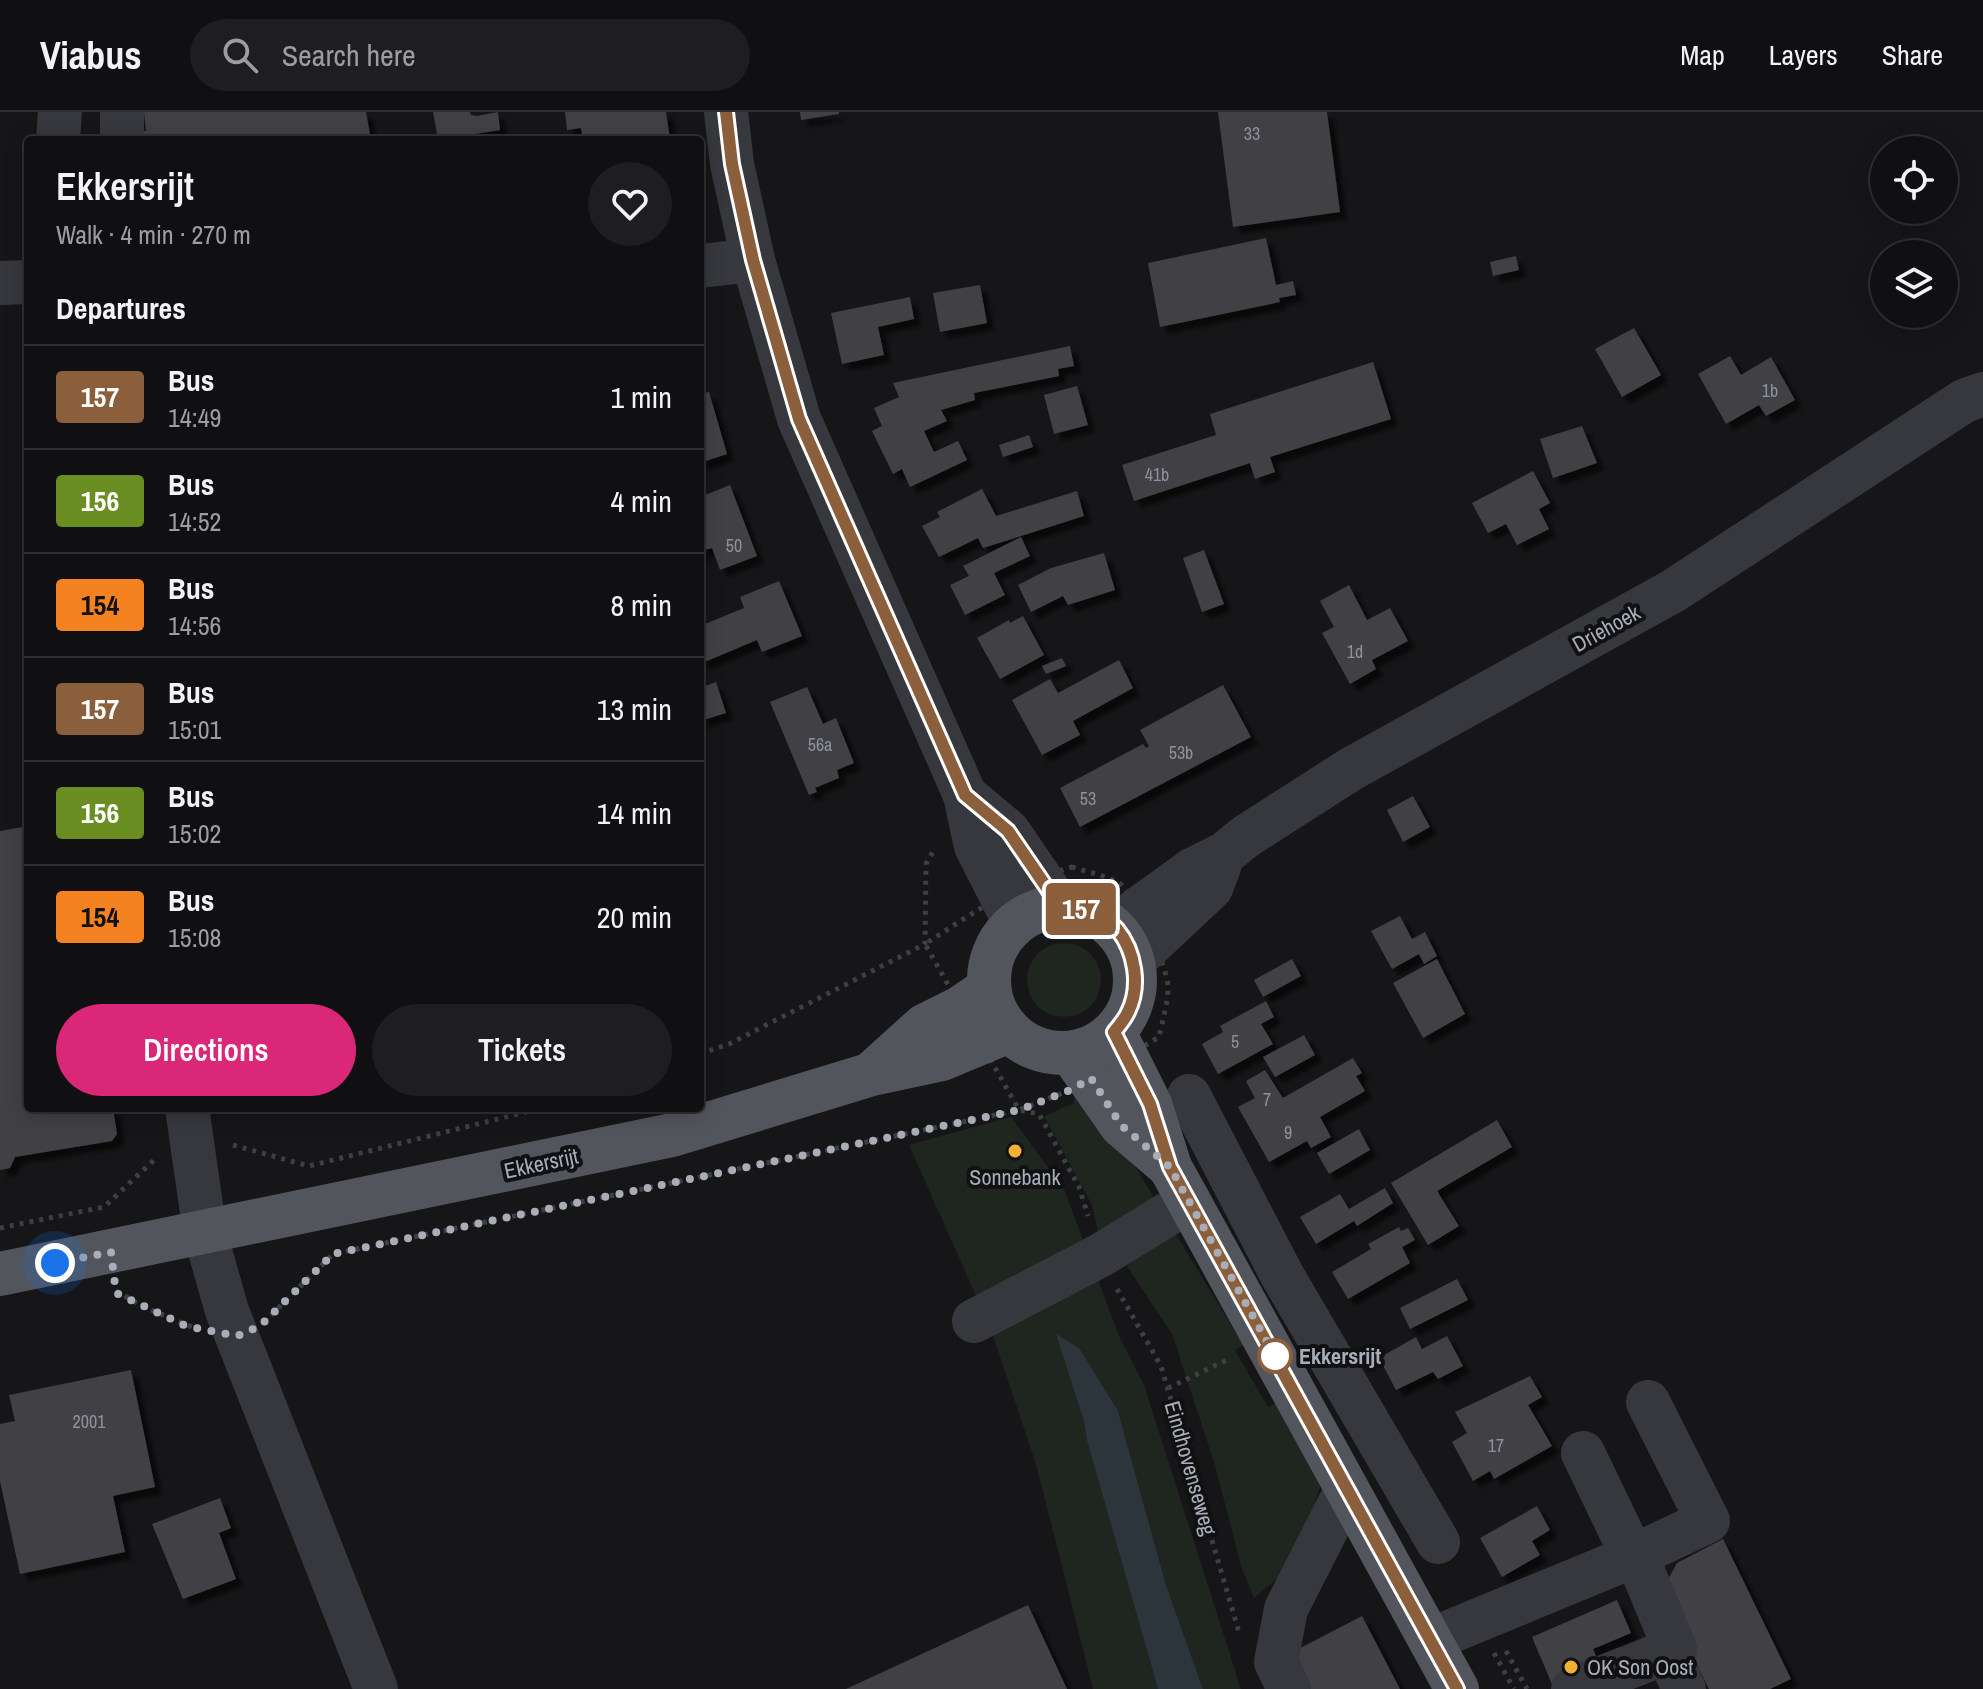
<!DOCTYPE html>
<html lang="en">
<head>
<meta charset="utf-8">
<style>
	body { margin:0; font-family:"Archivo Narrow",sans-serif; background:#1e1e20; color:#f1f3f6; height:100vh; display:flex; flex-direction:column; font-size:30px; white-space:nowrap }
	* { box-sizing:border-box; margin:0 }
	p { font-size:26px; color:#9c9d9f }
	.icon { flex:none; width:44px; height:44px; fill:none; stroke:currentColor; stroke-width:2; stroke-linecap:round; stroke-linejoin:round }
	.map { position:relative; flex:1; overflow:hidden }
	.drawer { position:absolute; left:24px; top:24px; width:680px; height:976px; display:flex; flex-direction:column; background:#101012; border-radius:8px; box-shadow:0 4px 20px #0003,0 0 0 2px #303032 }
	.drawer>* { flex:none }
	.badge { padding:0 16px; border-radius:6px; font-size:28px; line-height:52px }
	.tools { position:absolute; left:1870px; top:24px; display:grid; gap:16px }
	.tools a { display:grid; place-items:center; width:88px; height:88px; border-radius:50%; background:#101012; box-shadow:0 4px 20px #0003,0 0 0 2px #303032; font-size:40px }
	.you { position:absolute; width:40px; height:40px; margin:-20px; border:6px solid #fff; border-radius:50%; background:#1a73e8; box-shadow:0 0 0 12px #1a73e833 }
	.map>.badge { position:absolute; translate:-50% -50%; box-shadow:0 0 0 4px #fff }
	h2 { padding:0 32px; font-size:30px; line-height:72px }
	.round { display:grid; place-items:center; flex:none; width:84px; height:84px; border-radius:42px; background:#1e1e20 }
	.overview { display:flex; align-items:center; justify-content:space-between; height:136px; padding:0 32px }
	h1 { font-size:38px; font-weight:600; line-height:60px }
	.action { display:flex; gap:16px; margin-top:auto; padding:16px 32px }
	.action a { flex:1; height:92px; border-radius:48px; background:#db2777; color:#fff; font-size:32px; font-weight:600; line-height:92px; text-align:center }
	.action a+a { background:#1e1e20; color:#f1f3f6 }
	ul { padding:0; list-style:none }
	li { display:flex; align-items:center; gap:24px; height:104px; padding:0 32px; border-top:2px solid #303032 }
	li div { flex:1 }
	li b { display:block; font-size:30px }
	li em { font-style:normal }
	li .badge { min-width:88px; font-weight:700; text-align:center }
	header { display:flex; align-items:center; gap:48px; box-sizing:border-box; height:112px; padding:0 40px; background:#101012; border-bottom:2px solid #303032 }
	header strong { font-size:38px }
	nav { display:flex; gap:44px; margin-inline-start:auto; font-size:28px }
	.search { width:560px; height:72px; background:#1e1e20; display:flex; align-items:center; gap:20px; box-sizing:border-box; padding:0 28px; border-radius:44px; color:#9c9d9f; font-size:30px }
	.map>svg:first-child { display:block }
	.green { fill:#1e261f }
	.water { fill:#2c353c }
	.building { fill:#404145; filter:url(#shadow) }
	.lines { fill:none; stroke-linecap:round; stroke-linejoin:round }
	.path { stroke:#3d3f44; stroke-width:5; stroke-dasharray:4 6; stroke-linecap:butt }
	.minor { stroke:#37383d; stroke-width:44 }
	.major { stroke:#53555c; stroke-width:44 }
	.line-casing { stroke:#fff; stroke-width:18 }
	.line { stroke:#8b5e3c; stroke-width:12 }
	.walk { stroke:#a8adb8; stroke-width:8; stroke-dasharray:0 14.4 }
	.poi-dot { fill:#f2b134; stroke:#111113; stroke-width:3 }
	.stop-dot { fill:#fff; stroke:#8b5e3c; stroke-width:4 }
	.labels { text-anchor:middle; dominant-baseline:central; stroke-width:8; stroke-linejoin:round; paint-order:stroke }
	.number-label { font-size:18px; fill:#8e929b }
	.street-label { font-size:22px; fill:#a8adb8; stroke:#111113 }
	.poi-label { font-size:22px; fill:#a8adb8; stroke:#111113 }
	.stop-label { font-size:22px; font-weight:bold; fill:#a8adb8; stroke:#111113; text-anchor:start }
</style>
</head>
<body>
<header>
<strong>Viabus</strong>
<div class="search"><svg class="icon" aria-label="search" viewBox="0 0 24 24"><circle cx="10" cy="10" r="6"/><path d="M15 15l6 6"/></svg>Search here</div>
<nav><a>Map</a><a>Layers</a><a>Share</a></nav>
</header>
<div class="map">
<svg width="1983" height="1577" viewBox="0 0 1983 1577">
	<defs>
		<filter id="shadow"><feDropShadow dx="7" dy="7" stdDeviation="2" flood-color="#0009"/></filter>
	</defs>
	<rect width="100%" height="100%" fill="#161618"/>
	<!-- green -->
	<g class="green">
		<circle cx="1064" cy="868" r="37"/>
		<polygon points="1074,978 1119,1028 1243,1233 1235,1238 1268,1295 1277,1291 1321,1370 1301,1446 1254,1486 1241,1454 1215,1353 1172,1222 1125,1151 1098,1121 1092,1093 1044,1004 1074,991"/>
		<polygon points="1011,1005 1064,1077 1119,1224 1144,1273 1241,1577 1203,1577 1166,1473 1118,1299 1084,1309 1087,1329 1158,1577 1093,1577 1036,1352 990,1215 909,1033"/>
	</g>
	<!-- water -->
	<polygon class="water" points="1056,1222 1079,1236 1118,1299 1166,1473 1203,1577 1158,1577 1087,1329 1084,1309"/>
	<!-- building -->
	<g class="building">
		<polygon points="144,0 366,0 371,28 107,28 108,24 146,19"/>
		<polygon points="433,0 470,0 471,3 477,4 498,0 500,18 438,28"/>
		<polygon points="565,0 666,0 670,27 583,28 581,16 567,18"/>
		<polygon points="800,0 839,0 839,2 801,8"/>
		<polygon points="1218,0 1327,0 1340,100 1233,115"/>
		<polygon points="1266,126 1276,173 1293,169 1296,183 1279,186 1280,190 1160,215 1148,151"/>
		<polygon points="1516,144 1519,158 1493,164 1490,150"/>
		<polygon points="980,173 987,211 940,220 933,181"/>
		<polygon points="910,185 914,207 878,215 884,243 842,252 831,201"/>
		<polygon points="1634,216 1661,263 1622,285 1595,237"/>
		<polygon points="1070,234 1074,254 1058,257 1059,264 974,281 975,288 941,298 947,309 924,319 934,340 958,329 967,348 910,375 902,357 893,362 872,319 882,314 874,296 899,285 893,271"/>
		<polygon points="1730,244 1741,263 1771,245 1795,288 1766,304 1759,293 1726,312 1698,262"/>
		<polygon points="1373,250 1391,307 1270,345 1275,360 1255,367 1250,351 1134,389 1122,353 1216,323 1210,302"/>
		<polygon points="1077,274 1088,313 1054,322 1044,283"/>
		<polygon points="709,280 727,342 700,351 700,282"/>
		<polygon points="1582,314 1597,351 1553,366 1540,327"/>
		<polygon points="1029,323 1033,335 1003,345 999,333"/>
		<polygon points="1533,359 1550,391 1539,397 1549,417 1517,433 1506,412 1488,421 1472,391"/>
		<polygon points="730,373 757,444 720,458 712,436 704,438 704,442 700,443 700,385"/>
		<polygon points="982,377 996,404 1077,379 1084,404 983,436 978,426 939,445 922,414 940,405 937,400"/>
		<polygon points="1021,425 1030,444 994,461 1005,483 965,503 950,473 969,464 963,454"/>
		<polygon points="1204,438 1224,492 1202,500 1183,446"/>
		<polygon points="1104,441 1115,478 1068,493 1063,484 1031,500 1018,473 1051,456"/>
		<polygon points="779,469 802,524 762,540 757,528 702,551 700,545 700,514 744,496 740,485"/>
		<polygon points="1349,473 1367,508 1390,496 1408,529 1372,548 1376,557 1350,572 1322,521 1334,515 1320,489"/>
		<polygon points="1023,504 1044,543 1000,567 977,526 1009,508 1010,511"/>
		<polygon points="1062,546 1066,554 1046,562 1042,554"/>
		<polygon points="1119,548 1133,576 1073,609 1080,623 1042,643 1012,588 1050,567 1058,581"/>
		<polygon points="716,570 726,601 700,609 700,576"/>
		<polygon points="1223,573 1251,625 1080,715 1060,676 1143,632 1146,636 1149,634 1140,618"/>
		<polygon points="807,575 823,612 836,606 854,651 837,658 839,666 815,676 817,680 809,683 770,590"/>
		<polygon points="1413,684 1430,715 1403,730 1387,698"/>
		<polygon points="28,714 28,996 113,996 117,1022 112,1029 15,1045 10,1056 0,1058 0,719"/>
		<polygon points="1400,804 1412,827 1425,820 1437,844 1424,852 1419,842 1392,857 1371,819"/>
		<polygon points="1292,847 1301,864 1263,885 1254,868"/>
		<polygon points="1437,847 1465,902 1423,926 1393,871"/>
		<polygon points="1266,889 1274,905 1261,912 1273,932 1218,962 1202,932 1223,920 1220,914"/>
		<polygon points="1304,923 1315,943 1275,965 1263,945"/>
		<polygon points="1353,946 1362,961 1356,964 1365,979 1320,1005 1331,1025 1311,1036 1307,1029 1269,1050 1238,995 1255,986 1246,969 1265,958 1283,986"/>
		<polygon points="1497,1008 1512,1035 1437,1079 1459,1114 1428,1133 1391,1071"/>
		<polygon points="1359,1017 1370,1038 1329,1062 1317,1041"/>
		<polygon points="1385,1076 1393,1091 1357,1114 1354,1109 1316,1132 1300,1105 1340,1082 1349,1097"/>
		<polygon points="1399,1115 1401,1119 1408,1116 1415,1128 1402,1135 1410,1151 1348,1187 1332,1160 1371,1137 1368,1132"/>
		<polygon points="1457,1167 1468,1188 1410,1217 1400,1196"/>
		<polygon points="1447,1224 1463,1254 1438,1267 1433,1260 1396,1278 1379,1246 1416,1225 1422,1237"/>
		<polygon points="131,1258 155,1375 113,1384 125,1440 20,1462 0,1369 0,1312 15,1309 9,1283"/>
		<polygon points="1530,1264 1542,1285 1528,1293 1552,1334 1494,1367 1490,1359 1473,1369 1452,1330 1467,1321 1455,1300"/>
		<polygon points="220,1386 231,1416 219,1421 236,1467 183,1487 152,1412"/>
		<polygon points="1537,1394 1550,1418 1532,1429 1540,1443 1502,1465 1480,1426"/>
		<polygon points="1723,1427 1791,1567 1770,1577 1709,1577 1661,1480 1677,1451"/>
		<polygon points="1617,1488 1631,1521 1593,1537 1610,1577 1554,1577 1532,1525"/>
		<polygon points="1028,1493 1067,1577 846,1577"/>
		<polygon points="1362,1504 1400,1577 1302,1577 1285,1544"/>
	</g>
	<g class="lines">
		<!-- path -->
		<g class="path">
			<path d="M 1072,755 C 1087,760 1105,763 1119,771 C 1134,779 1169,859 1168,876 C 1168,892 1162,910 1159,925 L 1073,977 L 1019,998 L 925,832 C 973,801 1017,770 1072,755 Z"/>
			<polyline points="700,942 729,932 925,832 926,752 935,736"/>
			<polyline points="233,1033 309,1054 542,996"/>
			<polyline points="0,1116 104,1095 154,1048"/>
			<polyline points="1117,1177 1161,1254 1240,1524"/>
			<polyline points="116,1179 144,1195 192,1215"/>
			<polyline points="271,1203 333,1142 1019,998 1039,1002 1079,1075 1088,1104"/>
			<polyline points="1168,1276 1229,1247"/>
			<polyline points="1506,1539 1527,1577"/>
			<polyline points="1494,1541 1514,1577"/>
		</g>
		<!-- minor -->
		<g class="minor">
			<polyline points="726,0 732,52 753,148 799,307 965,683 976,734 1015,811"/>
			<polyline points="58,28 60,0"/>
			<polyline points="122,28 122,0"/>
			<polyline points="700,154 753,148"/>
			<polyline points="0,171 28,170"/>
			<polyline points="965,683 1008,719 1060,795"/>
			<polyline points="1116,816 1138,797 1192,758 1224,742 1245,725 1351,657 1673,479 1964,289 1983,282"/>
			<polyline points="1133,849 1211,776 1220,752"/>
			<polyline points="1189,984 1282,1163 1438,1430"/>
			<polyline points="187,996 205,1121 227,1199 376,1577"/>
			<polyline points="974,1209 1101,1143 1189,1089"/>
			<polyline points="1583,1341 1633,1445"/>
			<polyline points="1636,1443 1708,1409 1648,1290"/>
			<polyline points="1430,1528 1636,1443 1675,1537 1573,1577"/>
			<polyline points="1667,1540 1684,1577"/>
			<polyline points="1289,1577 1276,1550 1286,1497 1347,1377"/>
		</g>
		<!-- major -->
		<g class="major">
			<circle cx="1062" cy="868" r="73"/>
			<polyline points="1114,920 1150,992 1170,1055 1457,1577"/>
			<polyline points="1071,941 1121,1013 1170,1055"/>
			<polyline points="873,960 924,914 960,896 988,877"/>
			<polyline points="0,1162 672,1023 872,962 942,947 1009,919"/>
		</g>
	</g>
	<g class="lines">
		<defs>
			<path id="line" d="M 726,0 L 732,52 L 753,148 L 799,307 L 965,683 L 1008,719 L 1060,795 C 1078,797 1104,801 1117,817 C 1135,839 1141,874 1128,900 C 1125,907 1119,914 1114,920 L 1150,992 L 1170,1055 L 1457,1577"/>
		</defs>
		<!-- line casing -->
		<use href="#line" class="line-casing"/>
		<!-- line -->
		<use href="#line" class="line"/>
		<!-- walk -->
		<polyline class="walk" points="55,1151 111,1140 116,1181 186,1214 237,1224 260,1214 333,1142 1019,998 1073,977 1091,966 1121,1013 1170,1055 1275,1244"/>
	</g>
	<!-- markers -->
	<g class="poi-dot">
		<circle cx="1015" cy="1039" r="8"/>
		<circle cx="1571" cy="1555" r="8"/>
	</g>
	<circle class="stop-dot" cx="1275" cy="1244" r="16"/>
	<g class="labels">
		<!-- number labels -->
		<g class="number-label">
			<text x="1252" y="21">33</text>
			<text x="1770" y="278">1b</text>
			<text x="1157" y="362">41b</text>
			<text x="734" y="433">50</text>
			<text x="1355" y="539">1d</text>
			<text x="820" y="632">56a</text>
			<text x="1181" y="640">53b</text>
			<text x="1088" y="686">53</text>
			<text x="1235" y="929">5</text>
			<text x="1267" y="987">7</text>
			<text x="1288" y="1020">9</text>
			<text x="89" y="1309">2001</text>
			<text x="1496" y="1333">17</text>
		</g>
		<!-- street labels -->
		<g class="street-label">
			<text transform="translate(1606 516) rotate(-29)">Driehoek</text>
			<text transform="translate(541 1051) rotate(-12)">Ekkersrijt</text>
			<text transform="translate(1191 1356) rotate(74)">Eindhovenseweg</text>
		</g>
		<!-- poi labels -->
		<g class="poi-label">
			<text x="1015" y="1065">Sonnebank</text>
			<text x="1587" y="1555" text-anchor="start">OK Son Oost</text>
		</g>
		<!-- stop labels -->
		<g class="stop-label">
			<text x="1299" y="1244">Ekkersrijt</text>
		</g>
	</g>
</svg>
<div class="tools">
<a><svg class="icon" aria-label="locate" viewBox="0 0 24 24"><circle cx="12" cy="12" r="6"/><path d="M12 2v4M12 18v4M2 12h4M18 12h4"/></svg></a>
<a><svg class="icon" aria-label="layers" viewBox="0 0 24 24"><path d="M12 4l9 5-9 5-9-5zM3 14l9 5 9-5"/></svg></a>
</div>
<div class="you" style="left:55px;top:1151px"></div>
<b class="badge" style="left:1081px;top:797px;background:#8b5e3c;color:#fff">157</b>
<section class="drawer">
<div class="overview"><div><h1>Ekkersrijt</h1><p>Walk · 4 min · 270 m</p></div><a class="round"><svg class="icon" aria-label="heart" viewBox="0 0 24 24"><path d="M12 20l-8-8c-3-5 5-10 8-4 3-6 11-1 8 4z"/></svg></a></div>
<h2>Departures</h2>
<ul>
<li><span class="badge" style="background:#8b5e3c;color:#fff">157</span><div><b>Bus</b><p>14:49</p></div><em>1 min</em></li>
<li><span class="badge" style="background:#6b8e23;color:#fff">156</span><div><b>Bus</b><p>14:52</p></div><em>4 min</em></li>
<li><span class="badge" style="background:#f58220;color:#111">154</span><div><b>Bus</b><p>14:56</p></div><em>8 min</em></li>
<li><span class="badge" style="background:#8b5e3c;color:#fff">157</span><div><b>Bus</b><p>15:01</p></div><em>13 min</em></li>
<li><span class="badge" style="background:#6b8e23;color:#fff">156</span><div><b>Bus</b><p>15:02</p></div><em>14 min</em></li>
<li><span class="badge" style="background:#f58220;color:#111">154</span><div><b>Bus</b><p>15:08</p></div><em>20 min</em></li>
</ul>
<div class="action"><a>Directions</a><a>Tickets</a></div>
</section>
</div>
</body>
</html>
